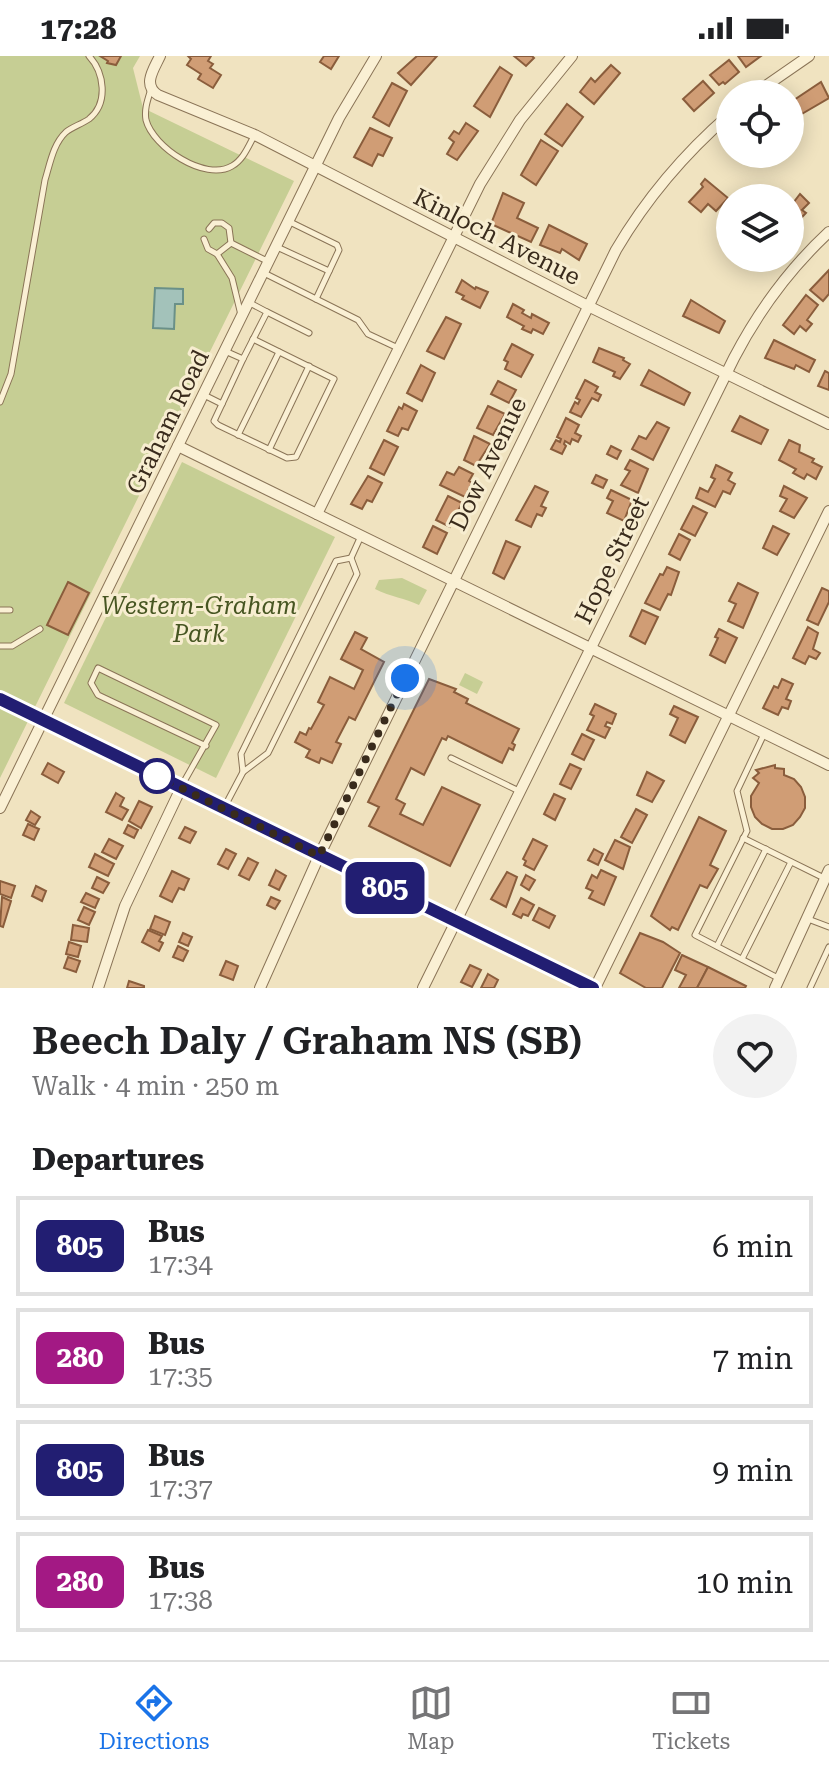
<!DOCTYPE html>
<html lang="en">
<head>
<meta charset="utf-8">
<style>
	body { margin:0; font-family:"Roboto Serif",serif; background:#f2f2f2; color:#202124; height:100vh; display:flex; flex-direction:column; font-size:30px; white-space:nowrap }
	* { box-sizing:border-box; margin:0 }
	p { font-size:26px; color:#757577 }
	.icon { flex:none; width:44px; height:44px; fill:none; stroke:currentColor; stroke-width:2; stroke-linecap:round; stroke-linejoin:round }
	.map { position:relative; height:932px; overflow:hidden }
	.drawer { display:flex; flex-direction:column; background:#fff; flex:1 }
	.drawer>* { flex:none }
	.badge { padding:0 16px; border-radius:12px; font-size:28px; line-height:52px }
	.buttons { position:absolute; left:716px; top:24px; display:grid; gap:16px }
	.buttons a { display:grid; place-items:center; width:88px; height:88px; border-radius:50%; background:#fff; box-shadow:0 4px 20px #0003; font-size:40px }
	.you { position:absolute; width:40px; height:40px; margin:-20px; border:6px solid #fff; border-radius:50%; background:#1a73e8; box-shadow:0 0 0 12px #1a73e833 }
	.map>.badge { position:absolute; translate:-50% -50%; box-shadow:0 0 0 4px #fff }
	h2 { padding:0 32px; font-size:30px; line-height:72px }
	.round { display:grid; place-items:center; flex:none; width:84px; height:84px; border-radius:42px; background:#f2f2f2 }
	.head { display:flex; align-items:center; justify-content:space-between; height:136px; padding:0 32px }
	h1 { font-size:38px; font-weight:600; line-height:60px }
	ul { padding:0; list-style:none }
	li { display:flex; align-items:center; gap:24px; height:100px; margin:0 16px 12px; padding:0 16px; border:4px solid #e0e0e0; border-radius:0px }
	li div { flex:1 }
	li b { display:block; font-size:30px }
	li em { font-style:normal }
	li .badge { min-width:88px; font-weight:700; text-align:center }
	.status { display:flex; justify-content:space-between; align-items:center; height:56px; padding:0 40px; background:#fff; direction:ltr }
	.status svg { height:22px; fill:currentColor }
	.tab-bar { display:flex; justify-content:space-around; align-items:center; height:112px; border-top:2px solid #e0e0e0; background:#fff; font-size:22px; color:#757577 }
	.tab-bar a { display:grid; justify-items:center; gap:4px }
	.tab-bar .current { color:#1a73e8 }
	.map>svg:first-child { display:block }
	.green { fill:#c6ce94 }
	.water { fill:#a3c2ba; stroke:#6a9088; stroke-width:2 }
	.building { fill:#d09d75; stroke:#8a5d3c; stroke-width:2 }
	.lines { fill:none; stroke-linecap:round; stroke-linejoin:round }
	.service-casing { stroke:#8a7457; stroke-width:7 }
	.minor-casing { stroke:#8a7457; stroke-width:12 }
	.secondary-casing { stroke:#6b553b; stroke-width:16 }
	.service { stroke:#faf0d4; stroke-width:5 }
	.minor { stroke:#faf0d4; stroke-width:10 }
	.secondary { stroke:#faf0d4; stroke-width:14 }
	.line-casing { stroke:#fff; stroke-width:18 }
	.line { stroke:#221e72; stroke-width:12 }
	.walk { stroke:#392b1c; stroke-width:8; stroke-dasharray:0 14.4 }
	.stop-dot { fill:#fff; stroke:#221e72; stroke-width:4 }
	.labels { text-anchor:middle; dominant-baseline:central; stroke-width:6; stroke-linejoin:round; paint-order:stroke }
	.street-label { font-size:24px; fill:#392b1c; stroke:#f7edd0 }
	.park-label { font-size:24px; font-style:italic; fill:#475622; stroke:#f7edd0 }
</style>
</head>
<body>
<div class="status"><b>17:28</b><svg viewBox="0 0 49 12"><path d="M0 12V9h3v3zM5 12V6h3v6zM10 12V3h3v9zM15 12V0h3v12zM26 1h20v11H26zM47 4h2v5h-2z"/></svg></div>
<div class="map">
<svg width="829" height="932" viewBox="0 0 829 932">
	<rect width="100%" height="100%" fill="#f0e3c0"/>
	<!-- green -->
	<g class="green">
		<polygon points="0,0 140,0 133,12 143,52 294,125 0,722"/>
		<polygon points="182,406 335,481 216,722 64,647"/>
		<path d="M 402,522 L 427,534 L 419,549 C 405,542 391,541 375,533 L 379,524 Z"/>
		<polygon points="465,617 483,626 477,638 459,629"/>
	</g>
	<!-- water -->
	<polygon class="water" points="155,232 183,233 183,248 175,248 174,273 153,272"/>
	<!-- building -->
	<g class="building">
		<polygon points="100,0 121,0 116,9 107,7 108,5"/>
		<polygon points="211,0 208,5 213,8 210,12 221,19 213,32 198,23 201,18 187,9 191,3 188,0"/>
		<polygon points="324,0 339,0 331,13 320,6"/>
		<polygon points="417,0 437,0 411,29 398,17"/>
		<polygon points="514,0 532,0 534,2 526,10"/>
		<polygon points="738,0 761,0 746,11"/>
		<polygon points="729,4 739,16 725,28 723,26 719,29 710,19"/>
		<polygon points="611,9 620,17 594,48 580,36 591,22 595,26"/>
		<polygon points="500,11 512,19 490,61 474,50"/>
		<polygon points="703,25 714,37 694,55 683,43"/>
		<polygon points="821,26 829,42 800,59 791,46"/>
		<polygon points="392,27 407,35 389,70 373,61"/>
		<polygon points="567,48 583,61 562,90 545,78"/>
		<polygon points="466,67 478,75 457,104 447,98 454,86 449,82 454,75 459,78"/>
		<polygon points="370,72 392,82 383,100 378,98 372,110 354,101"/>
		<polygon points="541,84 558,95 536,129 521,119"/>
		<polygon points="705,123 728,142 716,155 708,148 701,156 689,146 703,131 701,128"/>
		<polygon points="503,137 524,147 517,162 538,172 531,186 491,168"/>
		<polygon points="800,138 809,147 802,154 806,157 790,174 790,151"/>
		<polygon points="549,169 587,188 579,204 562,193 560,197 540,189"/>
		<polygon points="829,214 829,238 823,245 810,234"/>
		<polygon points="462,224 475,233 476,231 488,236 480,252 462,243 464,240 456,236"/>
		<polygon points="806,239 818,249 807,264 812,268 806,275 800,270 794,278 783,269"/>
		<polygon points="691,244 725,265 719,277 683,260"/>
		<polygon points="513,248 524,254 522,257 531,262 532,258 549,267 543,278 533,273 531,277 522,273 524,270 507,261"/>
		<polygon points="446,261 461,268 444,303 427,295"/>
		<polygon points="774,284 815,304 809,316 796,309 794,313 765,302"/>
		<polygon points="512,288 533,299 521,321 505,313 508,306 504,304"/>
		<polygon points="599,292 624,302 623,304 630,308 620,323 613,320 615,316 593,306"/>
		<polygon points="421,309 435,317 422,345 407,337"/>
		<polygon points="649,314 690,337 684,349 641,329"/>
		<polygon points="825,315 829,317 829,334 818,330"/>
		<polygon points="585,324 598,331 595,336 601,339 598,345 592,342 581,361 570,356 575,346 578,348 580,344 576,342"/>
		<polygon points="498,325 516,334 509,347 491,338"/>
		<polygon points="404,348 417,355 408,374 402,372 398,380 387,375 399,351 402,353"/>
		<polygon points="488,350 505,358 493,379 477,372"/>
		<polygon points="740,360 768,374 761,388 732,375"/>
		<polygon points="566,362 579,369 575,377 581,380 578,386 572,383 570,388 565,385 564,388 566,390 562,398 551,393 556,384 560,386 561,383 557,381"/>
		<polygon points="657,366 669,372 653,404 632,393 639,380 646,383"/>
		<polygon points="474,380 490,388 476,410 464,404"/>
		<polygon points="384,384 398,391 384,419 370,412"/>
		<polygon points="789,384 800,389 799,396 814,403 812,406 822,411 816,423 807,418 804,423 793,417 796,413 779,404"/>
		<polygon points="611,390 621,395 617,403 607,398"/>
		<polygon points="630,404 648,413 638,437 621,429 630,415 625,413"/>
		<polygon points="716,409 732,417 728,424 735,428 730,438 723,435 715,451 696,442 700,432 708,436 715,423 711,421"/>
		<polygon points="459,411 473,418 469,425 472,427 465,441 440,429 447,416 454,419"/>
		<polygon points="596,419 607,424 603,432 592,427"/>
		<polygon points="368,420 382,427 372,446 367,444 362,453 351,448"/>
		<polygon points="535,430 548,436 541,450 546,452 542,460 537,458 531,471 516,464"/>
		<polygon points="784,430 807,442 794,462 780,455 787,443 780,440"/>
		<polygon points="611,434 632,444 624,465 607,457 613,445 607,442"/>
		<polygon points="448,440 462,447 450,471 436,464"/>
		<polygon points="693,450 707,457 695,480 681,473"/>
		<polygon points="433,470 447,477 437,498 423,491"/>
		<polygon points="773,470 789,478 777,499 763,492"/>
		<polygon points="679,478 690,484 680,504 669,498"/>
		<polygon points="506,485 520,491 504,523 493,517"/>
		<polygon points="667,511 679,516 671,539 668,538 660,554 645,547 660,518 663,519"/>
		<polygon points="68,526 89,537 68,579 47,569"/>
		<polygon points="738,527 758,537 743,572 728,565 736,548 729,545"/>
		<polygon points="822,532 829,535 829,546 818,569 807,564"/>
		<polygon points="642,554 658,561 645,588 630,580"/>
		<polygon points="808,571 818,577 813,593 820,597 816,603 809,600 805,608 793,602"/>
		<polygon points="719,573 737,582 725,607 710,599 718,582 715,581"/>
		<polygon points="355,576 367,582 361,593 384,606 355,664 349,661 336,686 341,688 332,707 321,702 319,707 306,701 310,694 295,686 300,676 306,679 309,672 311,673 324,649 318,646 330,621 354,633 363,614 341,603"/>
		<polygon points="429,623 456,633 454,636 468,643 466,647 519,673 512,687 515,689 513,694 509,692 502,707 448,680 446,684 442,682 424,719 411,712 396,743 405,748 400,758 423,769 442,731 480,749 450,810 369,770 379,751 368,746"/>
		<polygon points="782,623 793,628 786,643 791,645 788,653 782,651 778,659 763,652 774,630 778,632"/>
		<polygon points="595,648 616,658 612,668 607,666 605,670 610,672 605,682 587,674 594,660 590,658"/>
		<polygon points="674,650 698,661 685,687 670,679 678,662 670,658"/>
		<polygon points="582,678 594,684 584,704 572,698"/>
		<polygon points="48,707 64,716 58,727 42,718"/>
		<polygon points="570,708 581,713 571,733 560,728"/>
		<polygon points="775,709 775,712 784,713 784,719 794,723 801,731 805,741 805,752 800,761 793,769 783,773 772,773 762,768 755,761 751,751 751,740 759,727 753,722 759,717 756,714"/>
		<polygon points="647,716 664,725 652,746 637,739"/>
		<polygon points="116,737 124,742 120,750 128,754 122,764 106,756"/>
		<polygon points="554,738 565,743 555,764 544,758"/>
		<polygon points="139,745 152,751 141,772 129,765"/>
		<polygon points="636,753 647,759 632,787 621,781"/>
		<polygon points="31,755 40,761 35,769 26,764"/>
		<polygon points="699,761 726,775 710,809 718,813 707,832 700,829 678,874 672,871 670,874 651,860"/>
		<polygon points="28,768 39,773 34,784 23,779"/>
		<polygon points="128,769 138,774 134,782 124,777"/>
		<polygon points="185,771 196,776 190,787 179,782"/>
		<polygon points="109,783 123,790 116,803 102,796"/>
		<polygon points="533,783 547,790 534,814 524,809 526,805 523,803"/>
		<polygon points="615,784 630,791 623,813 605,804"/>
		<polygon points="226,793 236,798 228,813 218,808"/>
		<polygon points="594,793 603,798 598,809 588,804"/>
		<polygon points="95,798 114,808 108,820 89,811"/>
		<polygon points="248,802 258,807 249,824 239,819"/>
		<polygon points="276,814 286,820 279,834 269,829"/>
		<polygon points="601,814 616,821 604,849 589,842 593,835 586,832 592,819 597,822"/>
		<polygon points="172,815 189,823 184,834 179,832 172,846 160,840"/>
		<polygon points="507,816 517,821 506,851 491,843"/>
		<polygon points="526,819 535,824 529,834 521,829"/>
		<polygon points="97,821 109,827 103,837 92,832"/>
		<polygon points="0,825 15,830 11,842 0,838"/>
		<polygon points="36,830 46,835 42,845 32,840"/>
		<polygon points="86,837 99,843 95,852 81,846"/>
		<polygon points="2,841 11,845 3,871 0,870"/>
		<polygon points="271,841 280,845 275,853 267,849"/>
		<polygon points="521,842 534,849 528,860 523,858 521,862 513,858"/>
		<polygon points="84,851 95,856 89,869 78,864"/>
		<polygon points="539,852 555,860 549,872 533,864"/>
		<polygon points="155,860 170,866 165,879 150,873"/>
		<polygon points="73,869 89,872 87,886 71,884"/>
		<polygon points="148,874 162,880 159,885 163,887 159,895 142,886"/>
		<polygon points="183,877 192,881 188,890 179,886"/>
		<polygon points="640,877 663,886 680,897 662,932 646,932 620,917"/>
		<polygon points="69,886 81,890 78,901 66,898"/>
		<polygon points="178,890 188,895 183,905 173,901"/>
		<polygon points="682,899 708,911 697,932 679,932 686,919 675,914"/>
		<polygon points="68,901 80,905 76,916 64,912"/>
		<polygon points="226,905 238,910 233,924 220,919"/>
		<polygon points="470,909 481,914 472,931 461,926"/>
		<polygon points="708,911 746,930 745,932 697,932"/>
		<polygon points="488,918 498,924 494,932 481,932"/>
		<polygon points="129,925 144,930 144,932 127,932"/>
	</g>
	<g class="lines">
		<defs>
			<g id="service">
				<path d="M 151,33 C 148,43 144,53 146,64 C 153,91 205,126 232,110 C 243,104 248,91 254,80"/>
				<polyline points="209,173 214,167 222,167 229,172 231,187"/>
				<polyline points="204,183 208,193 217,198 231,187"/>
				<polyline points="231,187 269,206"/>
				<polyline points="277,191 329,215"/>
				<polyline points="217,198 232,222 241,259"/>
				<polyline points="264,217 316,243 339,194 337,189 290,166"/>
				<polyline points="316,243 358,264 368,278 398,292"/>
				<polyline points="267,256 309,277"/>
				<polyline points="225,295 243,303 267,256 250,247"/>
				<polyline points="204,339 222,348 214,365 218,369 287,402 296,401 334,323 253,283"/>
				<path d="M 0,346 L 11,318 L 45,124 C 50,108 53,88 66,76 C 72,71 82,68 89,63 C 109,47 104,16 89,0"/>
				<polyline points="222,348 243,303"/>
				<polyline points="238,379 279,296"/>
				<polyline points="269,394 309,310"/>
				<polyline points="0,554 10,554"/>
				<polyline points="0,590 12,590 40,573"/>
				<polyline points="764,678 737,735 747,775 695,879 778,922"/>
				<polyline points="451,702 519,735"/>
				<polyline points="243,716 241,698 336,505 351,502"/>
				<polyline points="181,731 216,669 98,612 91,627 98,639 206,690"/>
				<polyline points="225,750 243,716 268,697 357,518 351,502 361,480"/>
				<polyline points="743,782 824,822"/>
				<polyline points="808,863 829,871"/>
				<polyline points="717,890 766,793"/>
				<polyline points="742,903 791,806"/>
				<polyline points="810,932 829,891"/>
			</g>
			<g id="minor">
				<path d="M 160,0 C 154,13 142,29 158,39 L 255,79 L 588,250 L 829,368"/>
				<polyline points="754,38 809,0"/>
				<polyline points="178,390 829,709"/>
				<polyline points="317,458 480,128 520,64 572,0"/>
				<polyline points="0,752 339,62 376,0"/>
				<polyline points="98,932 125,850 181,732"/>
				<path d="M 260,932 L 319,800 L 616,194 C 646,143 685,97 730,58"/>
				<path d="M 423,932 L 734,302 C 759,254 789,213 829,176"/>
				<polyline points="595,932 829,455"/>
				<polyline points="775,932 829,814"/>
			</g>
			<polyline id="secondary" points="0,643 593,932"/>
		</defs>
		<!-- service casing -->
		<use href="#service" class="service-casing"/>
		<!-- minor casing -->
		<use href="#minor" class="minor-casing"/>
		<!-- secondary casing -->
		<use href="#secondary" class="secondary-casing"/>
		<!-- service -->
		<use href="#service" class="service"/>
		<!-- minor -->
		<use href="#minor" class="minor"/>
		<!-- secondary -->
		<use href="#secondary" class="secondary"/>
	</g>
	<g class="lines">
		<defs>
			<polyline id="line" points="0,643 593,932"/>
		</defs>
		<!-- line casing -->
		<use href="#line" class="line-casing"/>
		<!-- line -->
		<use href="#line" class="line"/>
		<!-- walk -->
		<polyline class="walk" points="157,720 319,800 405,622"/>
	</g>
	<!-- markers -->
	<circle class="stop-dot" cx="157" cy="720" r="16"/>
	<g class="labels">
		<!-- street labels -->
		<g class="street-label">
			<text transform="translate(497 181) rotate(27)">Kinloch Avenue</text>
			<text transform="translate(168 366) rotate(-64)">Graham Road</text>
			<text transform="translate(488 408) rotate(-64)">Dow Avenue</text>
			<text transform="translate(612 504) rotate(-64)">Hope Street</text>
		</g>
		<!-- park labels -->
		<g class="park-label">
			<text x="199" y="550">Western-Graham<tspan x="199" dy="28">Park</tspan></text>
		</g>
	</g>
</svg>
<div class="buttons">
<a><svg class="icon" aria-label="locate" viewBox="0 0 24 24"><circle cx="12" cy="12" r="6"/><path d="M12 2v4M12 18v4M2 12h4M18 12h4"/></svg></a>
<a><svg class="icon" aria-label="layers" viewBox="0 0 24 24"><path d="M12 4l9 5-9 5-9-5zM3 14l9 5 9-5"/></svg></a>
</div>
<div class="you" style="left:405px;top:622px"></div>
<b class="badge" style="left:385px;top:832px;background:#221e72;color:#fff">805</b>
</div>
<section class="drawer">
<div class="head"><div><h1>Beech Daly / Graham NS (SB)</h1><p>Walk · 4 min · 250 m</p></div><a class="round"><svg class="icon" aria-label="heart" viewBox="0 0 24 24"><path d="M12 20l-8-8c-3-5 5-10 8-4 3-6 11-1 8 4z"/></svg></a></div>
<h2>Departures</h2>
<ul>
<li><span class="badge" style="background:#221e72;color:#fff">805</span><div><b>Bus</b><p>17:34</p></div><em>6 min</em></li>
<li><span class="badge" style="background:#a31984;color:#fff">280</span><div><b>Bus</b><p>17:35</p></div><em>7 min</em></li>
<li><span class="badge" style="background:#221e72;color:#fff">805</span><div><b>Bus</b><p>17:37</p></div><em>9 min</em></li>
<li><span class="badge" style="background:#a31984;color:#fff">280</span><div><b>Bus</b><p>17:38</p></div><em>10 min</em></li>
</ul>
</section>
<nav class="tab-bar">
<a class="current"><svg class="icon" aria-label="directions" viewBox="0 0 24 24"><path d="M12 3l9 9-9 9-9-9zM9 14v-3h6M13 9l2 2-2 2"/></svg>Directions</a>
<a><svg class="icon" aria-label="map" viewBox="0 0 24 24"><path d="M3 6l6-2 6 2 6-2v14l-6 2-6-2-6 2zM9 4v14M15 6v14"/></svg>Map</a>
<a><svg class="icon" aria-label="tickets" viewBox="0 0 24 24"><path d="M3 7h18v10H3zM15 7v10"/></svg>Tickets</a>
</nav>
</body>
</html>
